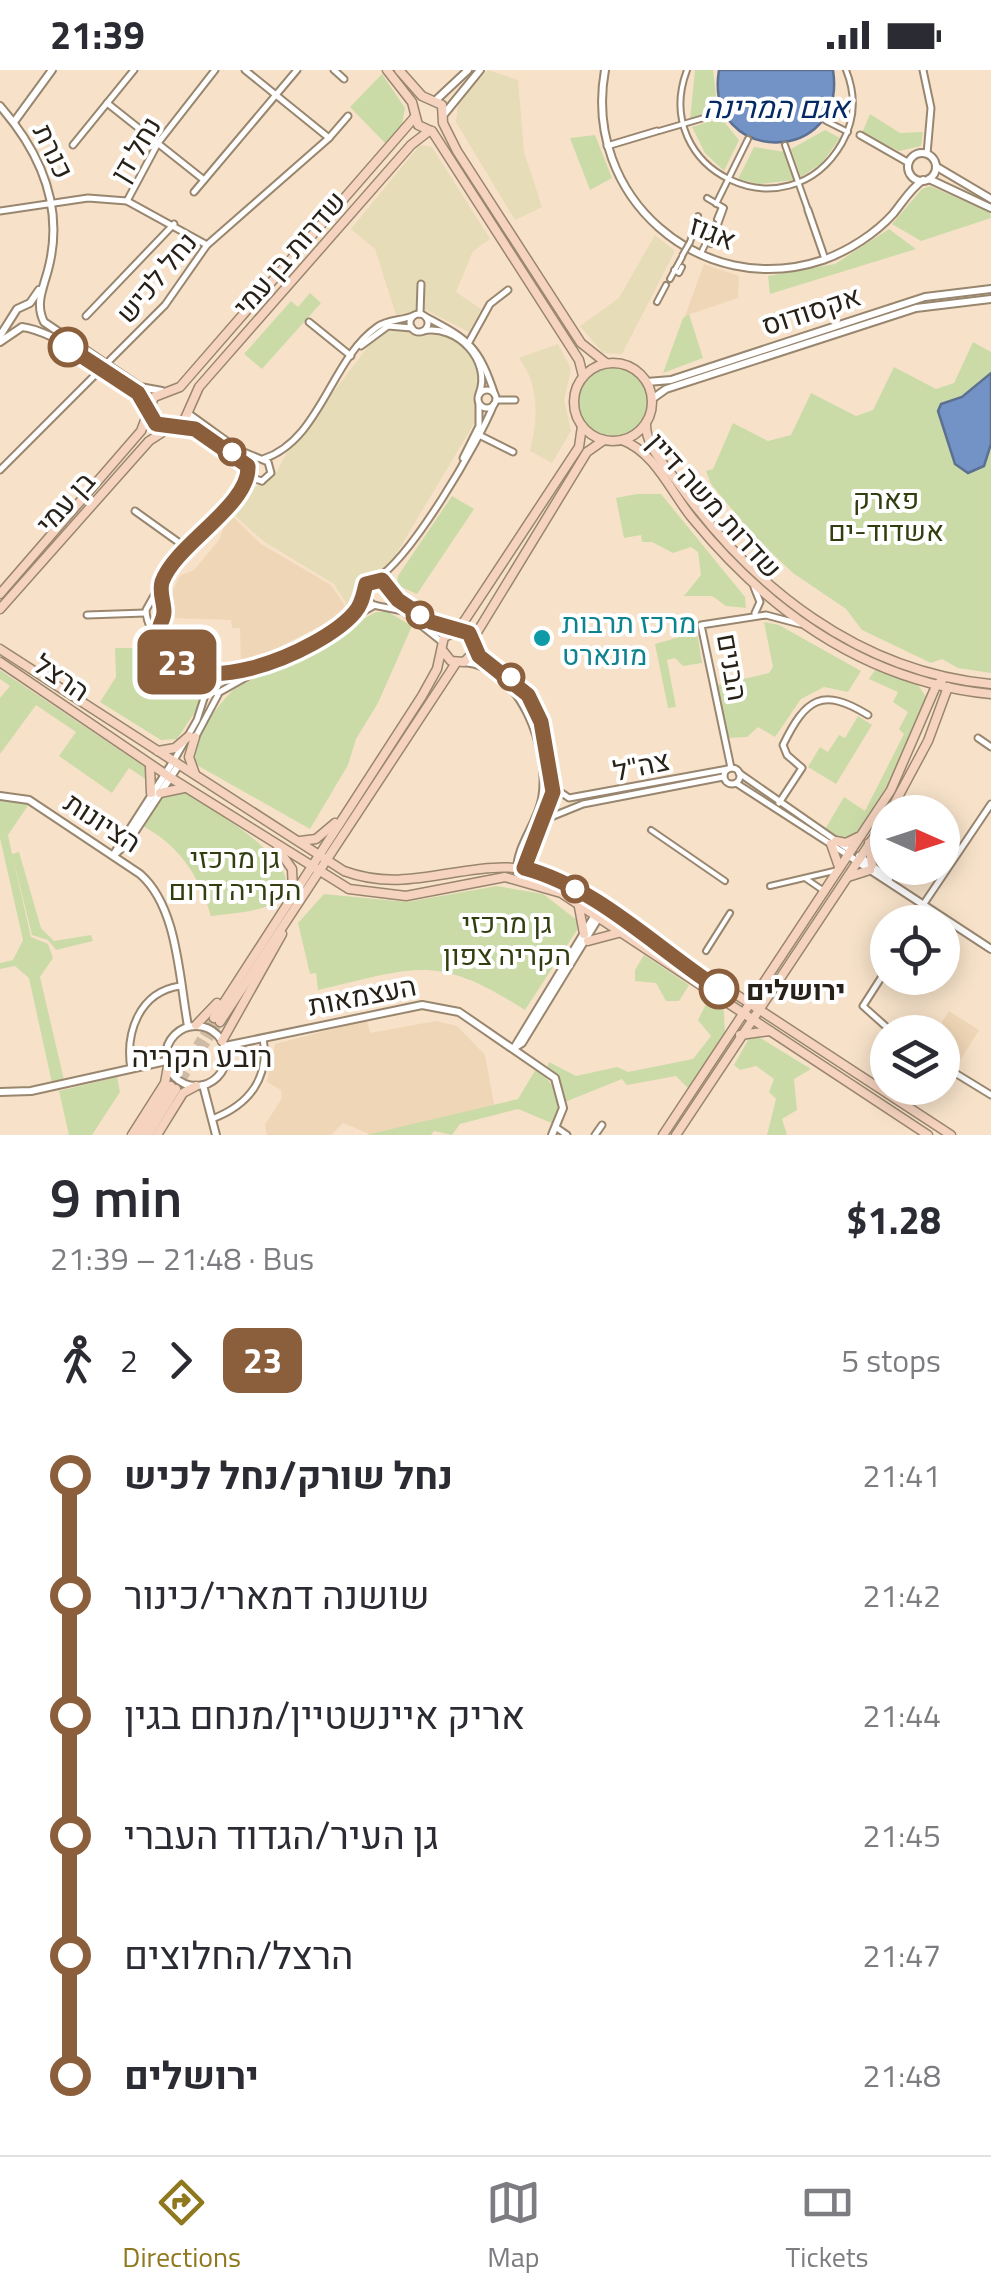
<!DOCTYPE html>
<html lang="en">
<head>
<meta charset="utf-8">
<style>
	body { margin:0; font-family:"Titillium Web",Heebo,sans-serif; background:#f7f7f7; color:#2b2b33; height:100vh; display:flex; flex-direction:column; font-size:38px; white-space:nowrap }
	* { box-sizing:border-box; margin:0 }
	p { font-size:32px; color:#7c7c81 }
	.icon { flex:none; width:55px; height:55px; fill:none; stroke:currentColor; stroke-width:2; stroke-linecap:round; stroke-linejoin:round }
	.map { position:relative; height:1065px; overflow:hidden }
	.drawer { display:flex; flex-direction:column; background:#fff; flex:1 }
	.drawer>* { flex:none }
	.badge { padding:0 20px; border-radius:15px; font-size:35px; line-height:65px }
	.needle { width:65px; rotate:93deg }
	.buttons { position:absolute; left:870px; top:725px; display:grid; gap:20px }
	.buttons a { display:grid; place-items:center; width:90px; height:90px; border-radius:50%; background:#fff; box-shadow:0 5px 25px #0003; font-size:50px }
	.map>.badge { position:absolute; translate:-50% -50%; box-shadow:0 0 0 5px #fff }
	.legs { display:flex; align-items:center; gap:15px; height:110px; padding:0 50px; font-size:32px }
	.legs p { margin-inline-start:auto }
	.summary { display:flex; align-items:center; justify-content:space-between; height:170px; padding:0 50px }
	h1 { font-size:55px; font-weight:600; line-height:75px }
	ul { padding:0 50px; list-style:none }
	li { display:flex; align-items:center; gap:35px; height:120px; font-size:38px }
	li i { display:grid; place-items:center; width:15px; height:100%; margin:0 12px; background:currentColor }
	li i::after { content:''; width:25px; height:25px; margin:-12px; border:8px solid; border-radius:50%; background:#fff }
	li p { margin-inline-start:auto }
	li:first-child i { background:linear-gradient(#0000 50%,currentColor 0) }
	li:last-child i { background:linear-gradient(currentColor 50%,#0000 0) }
	.status { display:flex; justify-content:space-between; align-items:center; height:70px; padding:0 50px; background:#fff; direction:ltr }
	.status svg { height:28px; fill:currentColor }
	.dock { display:flex; justify-content:space-around; align-items:center; height:140px; border-top:2px solid #e1e1e2; background:#fff; font-size:28px; color:#7c7c81 }
	.dock a { display:grid; justify-items:center; gap:5px }
	.dock .current { color:#8f781e }
	.map>svg:first-child { display:block }
	.built { fill:#efd6b6 }
	.green { fill:#cbdba8 }
	.sand { fill:#e6dcb7 }
	.water { fill:#7392c5; stroke:#5c7091; stroke-width:2.5 }
	.lines { fill:none; stroke-linecap:round; stroke-linejoin:round }
	.secondary-tunnel { stroke:#cebba6; stroke-width:8; stroke-dasharray:8 4; stroke-linecap:butt }
	.pedestrian-casing { stroke:#99866f; stroke-width:8 }
	.minor-casing { stroke:#99866f; stroke-width:9 }
	.tertiary-casing { stroke:#99866f; stroke-width:10 }
	.secondary-casing { stroke:#99866f; stroke-width:11 }
	.pedestrian { stroke:#fff; stroke-width:4 }
	.minor { stroke:#fff; stroke-width:5 }
	.tertiary { stroke:#fff; stroke-width:6 }
	.secondary { stroke:#f5d3bf; stroke-width:8 }
	.pedestrian-bridge-casing { stroke:#99866f; stroke-width:8; stroke-linecap:butt }
	.pedestrian-bridge { stroke:#fff; stroke-width:4 }
	.line-1-casing { stroke:#fff; stroke-width:22 }
	.line-1 { stroke:#8b5e3c; stroke-width:15 }
	.stop-1-dot { fill:#fff; stroke:#8b5e3c; stroke-width:5 }
	.culture-dot { fill:#0f9aa8; stroke:#fff; stroke-width:4 }
	.labels { text-anchor:middle; dominant-baseline:central; stroke-width:8; stroke-linejoin:round; paint-order:stroke }
	.street-label { font-size:28px; fill:#282118; stroke:#fff }
	.park-label { font-size:28px; fill:#333e10; stroke:#fff }
	.culture-label { font-size:28px; fill:#0d838f; stroke:#fff; text-anchor:start }
	.stop-label { font-size:28px; font-weight:bold; fill:#282118; stroke:#fff; text-anchor:start }
	.water-label { font-size:30px; font-style:italic; fill:#052965; stroke:#fff }
	.neighbourhood-label { font-size:30px; fill:#282118; stroke:#fff }
</style>
</head>
<body>
<div class="status"><b>21:39</b><svg viewBox="0 0 49 12"><path d="M0 12V9h3v3zM5 12V6h3v6zM10 12V3h3v9zM15 12V0h3v12zM26 1h20v11H26zM47 4h2v5h-2z"/></svg></div>
<div class="map">
<svg width="991" height="1065" viewBox="0 0 991 1065">
	<rect width="100%" height="100%" fill="#f7e2c9"/>
	<!-- built -->
	<g class="built">
		<polygon points="704,194 739,206 738,228 685,246"/>
		<polygon points="229,443 261,474 331,515 349,541 241,597 240,558 232,558 231,550 173,548 172,524 176,513 181,505 194,500 219,470"/>
		<polygon points="949,941 979,960 959,992 943,982 942,962 936,962"/>
		<polygon points="367,950 370,963 436,951 457,956 485,985 495,1039 372,1065 343,1053 331,1065 267,1065 265,1055 282,1028 281,1020 267,1012 275,974"/>
	</g>
	<!-- green -->
	<g class="green">
		<polygon points="695,0 713,0 718,42 690,50"/>
		<polygon points="382,4 405,38 402,55 385,73 350,37"/>
		<polygon points="870,44 900,63 923,62 921,76 899,81 862,63"/>
		<polygon points="721,48 739,70 724,101 705,83 692,57"/>
		<polygon points="825,60 840,68 822,93 801,107 791,79"/>
		<polygon points="595,65 612,108 590,120 570,68"/>
		<polygon points="754,77 785,82 794,110 759,114 738,109"/>
		<polygon points="930,116 990,142 991,148 921,171 892,154 922,119"/>
		<polygon points="889,159 916,179 770,224 768,206 835,194"/>
		<polygon points="310,223 321,233 262,299 244,284 291,231 298,237"/>
		<polygon points="689,244 703,288 663,303 683,248"/>
		<polygon points="973,272 991,282 991,603 958,598 942,589 931,593 862,560 846,539 793,503 755,467 711,414 706,401 713,399 733,353 768,371 791,365 811,323 856,346 873,340 894,297 936,319 954,313"/>
		<circle cx="613" cy="331" r="35"/>
		<polygon points="637,424 661,424 745,527 746,538 726,536 712,526 684,526 701,505 698,482 691,477 673,483 652,472 642,472 641,465 624,468 616,428"/>
		<polygon points="452,426 474,439 417,524 397,515 398,506"/>
		<path d="M 376,542 L 388,542 L 412,556 L 378,633 L 356,669 L 348,695 L 310,759 L 195,694 C 190,670 218,635 234,619 Z"/>
		<polygon points="764,552 779,555 861,601 848,622 824,617 801,629 775,667 758,657 747,667 727,668 717,615 769,603 773,597"/>
		<polygon points="697,562 702,593 683,596 675,588 667,590 676,637 668,638 655,574"/>
		<polygon points="115,578 153,578 170,601 201,621 199,636 177,669 161,670 100,632 116,607"/>
		<polygon points="877,597 918,615 926,627 892,708 853,768 839,769 824,761 844,727 865,741 904,664 899,659 908,642 893,632 898,622 869,609"/>
		<polygon points="0,600 151,701 147,710 129,698 112,723 59,686 76,662 36,635 0,684 0,628 10,616 0,609"/>
		<polygon points="858,646 872,655 836,714 808,697 820,677 828,682 839,665 845,668"/>
		<path d="M 175,721 L 184,722 C 206,736 326,803 273,833 C 257,843 229,843 211,846 C 198,804 180,776 141,755 L 162,726 Z"/>
		<polygon points="0,728 29,734 8,765 12,784 19,782 41,858 54,871 91,865 93,871 56,880 48,870 32,865 13,788 31,867 48,874 53,888 40,907 64,1010 52,1013 29,908 15,896 0,899 0,893 13,890 23,870 0,768"/>
		<path d="M 497,816 L 543,824 L 577,850 L 577,860 L 525,940 C 436,883 417,897 318,920 L 316,903 L 310,904 L 298,853 L 324,824 L 407,832 Z"/>
		<polygon points="644,885 689,915 679,931 666,931 656,913 635,911 635,900"/>
		<polygon points="709,928 724,941 725,965 688,1018 676,1006 627,1015 622,1009 565,1032 561,1015 547,997 549,992 576,1006 617,997 628,1002 693,989 711,966 698,950"/>
		<polygon points="752,963 811,999 794,1009 797,1040 782,1049 787,1065 767,1065 776,1029 769,1022 774,1009 756,996 740,1000 734,995"/>
		<path d="M 536,999 C 555,1012 564,1032 554,1054 L 518,1039 L 460,1054 L 452,1065 L 434,1061 L 431,1065 L 366,1065 L 518,1029 Z"/>
		<polygon points="117,1007 120,1022 92,1065 69,1065 59,1021"/>
	</g>
	<!-- sand -->
	<g class="sand">
		<polygon points="488,0 518,10 524,82 542,137 515,150 456,52 458,33"/>
		<polygon points="420,75 432,77 490,169 473,181 456,222 481,239 469,262 424,239 396,245 375,179 351,159"/>
		<polygon points="655,165 675,181 622,284 603,283 580,256 619,228"/>
		<path d="M 402,260 L 420,266 L 444,264 C 493,287 470,310 478,347 L 389,496 L 363,509 L 351,541 L 334,514 L 263,471 L 231,442 L 249,420 L 274,407 L 286,384 L 370,274 L 387,261 Z"/>
		<path d="M 558,274 L 571,299 L 564,330 L 571,361 L 552,393 L 530,381 C 538,348 540,317 519,288 Z"/>
	</g>
	<!-- water -->
	<g class="water">
		<path d="M 719,0 L 833,0 C 848,97 703,96 719,0 Z"/>
		<polygon points="991,303 991,374 984,396 968,403 955,394 938,341 941,334 962,327"/>
	</g>
	<g class="lines">
		<!-- secondary-tunnel -->
		<g class="secondary-tunnel">
			<polyline points="171,1016 214,948"/>
			<polyline points="176,1019 220,952"/>
		</g>
		<defs>
			<g id="pedestrian">
				<path d="M 687,0 C 649,101 788,167 842,73 C 855,50 856,25 846,0"/>
				<polyline points="826,51 848,62"/>
				<polyline points="659,61 721,43"/>
				<polyline points="785,75 808,140"/>
				<polyline points="716,134 748,69"/>
				<polyline points="717,149 722,137"/>
				<polyline points="690,172 698,146"/>
				<polyline points="708,172 714,155"/>
				<polyline points="702,181 707,171 711,174 724,138 707,128"/>
				<polyline points="674,200 679,203 682,197"/>
				<polyline points="670,209 682,187"/>
				<polyline points="657,232 666,215"/>
				<polyline points="651,760 725,811"/>
				<polyline points="805,808 821,819"/>
				<polyline points="770,816 834,801"/>
				<polyline points="706,881 730,843"/>
			</g>
			<g id="minor">
				<polyline points="245,0 329,68"/>
				<polyline points="334,0 344,9"/>
				<polyline points="923,0 931,38 927,84"/>
				<polyline points="107,33 204,110"/>
				<polyline points="860,65 909,93"/>
				<polyline points="73,75 134,0"/>
				<polyline points="607,76 657,61"/>
				<polyline points="194,122 297,0"/>
				<polyline points="127,131 158,73 215,0"/>
				<polyline points="808,140 825,189"/>
				<polyline points="0,141 88,128 127,131 207,175"/>
				<polyline points="420,244 421,214"/>
				<circle cx="419" cy="253" r="9"/>
				<polyline points="86,246 174,154"/>
				<path d="M 426,247 C 470,270 479,277 495,325"/>
				<polyline points="309,252 351,286"/>
				<path d="M 423,261 C 457,254 492,291 479,324"/>
				<polyline points="469,272 490,234 508,220"/>
				<polyline points="361,276 388,256 412,258"/>
				<circle cx="487" cy="329" r="9"/>
				<polyline points="496,330 515,330"/>
				<polyline points="188,343 239,380 268,392 271,403 262,411"/>
				<path d="M 174,358 C 204,356 240,381 252,408 L 262,411"/>
				<polyline points="481,366 513,382"/>
				<polyline points="463,388 479,356 479,334"/>
				<path d="M 263,389 C 321,370 330,290 377,257 C 388,249 402,251 415,245"/>
				<polyline points="0,400 165,235 207,175 329,68 348,46"/>
				<path d="M 249,401 L 238,423 L 166,504 L 146,540 C 146,568 191,619 218,623 L 375,535"/>
				<polyline points="135,441 188,479"/>
				<path d="M 376,509 C 411,488 478,374 494,334"/>
				<polyline points="161,516 164,545 159,565 175,589 189,599 249,602"/>
				<polyline points="754,517 760,532 755,543"/>
				<polyline points="365,527 373,535 403,541 442,572"/>
				<polyline points="87,545 145,543"/>
				<polyline points="352,546 366,514 378,509 402,534 451,561"/>
				<polyline points="195,668 218,625"/>
				<polyline points="978,668 991,677"/>
				<polyline points="173,692 197,650 206,622"/>
				<circle cx="732" cy="706" r="8"/>
				<polyline points="731,698 701,555 766,545 800,554"/>
				<polyline points="739,703 851,781"/>
				<polyline points="736,713 846,784"/>
				<polyline points="553,717 569,728 728,699"/>
				<path d="M 779,733 L 802,698 L 787,685 L 783,675 C 806,628 822,617 868,645"/>
				<polyline points="546,749 583,734 723,707"/>
				<polyline points="923,835 991,734"/>
				<polyline points="918,852 927,838"/>
				<polyline points="888,897 863,936 892,962"/>
				<polyline points="942,995 991,1025"/>
				<path d="M 131,999 C 125,963 139,922 180,916"/>
				<path d="M 212,1049 C 249,1035 270,1008 263,968"/>
				<polyline points="557,1058 567,1065"/>
				<polyline points="595,1065 602,1055"/>
			</g>
			<g id="tertiary">
				<path d="M 605,0 C 582,126 700,231 823,190 C 848,181 875,164 893,144 C 903,132 910,119 923,110"/>
				<polyline points="435,31 468,0"/>
				<path d="M 0,36 C 41,83 65,137 48,200 C 43,219 35,234 44,252 L 140,317 L 162,321"/>
				<polyline points="445,43 480,0"/>
				<polyline points="14,52 52,0"/>
				<circle cx="922" cy="97" r="14"/>
				<polyline points="937,97 991,129"/>
				<polyline points="929,109 991,138"/>
				<polyline points="0,266 17,239 30,233 39,220"/>
				<path d="M 0,272 L 22,257 C 54,261 130,310 150,337"/>
				<polyline points="647,312 671,310 925,227 991,219"/>
				<polyline points="652,329 666,319 916,238 991,229"/>
				<path d="M 475,579 C 485,596 509,603 523,618 C 570,671 551,755 519,809"/>
				<path d="M 464,592 C 521,596 551,680 542,729 C 537,755 516,776 517,803"/>
				<path d="M 0,726 L 29,730 L 140,804 C 178,837 179,909 188,956"/>
				<polyline points="114,784 173,692"/>
				<polyline points="114,785 128,772 178,696"/>
				<polyline points="849,786 991,879"/>
				<polyline points="859,786 889,809"/>
				<polygon points="604,839 522,973 514,978 595,845"/>
				<circle cx="196" cy="986" r="30"/>
				<polyline points="225,976 422,935 459,942 555,1008 563,1038 552,1065"/>
				<polyline points="203,1015 216,1065"/>
				<polyline points="0,1022 31,1021 166,991"/>
			</g>
			<g id="secondary">
				<polyline points="387,0 412,32 418,55 431,61"/>
				<polyline points="399,0 422,26 442,35 443,53 457,81 581,273 606,293"/>
				<polyline points="432,61 579,290 583,306"/>
				<circle cx="613" cy="332" r="39"/>
				<polyline points="150,344 161,357 183,353 199,317 411,75 429,61"/>
				<path d="M 646,353 C 645,376 665,395 678,413 C 753,518 859,602 991,614"/>
				<path d="M 622,370 C 655,382 672,424 693,449 C 770,543 868,612 991,624"/>
				<polyline points="0,524 141,361 154,327 180,317 414,48"/>
				<polyline points="0,539 149,371 166,360"/>
				<polyline points="459,559 579,377 582,356"/>
				<polyline points="473,569 587,382 604,370"/>
				<path d="M 0,579 L 344,801 C 422,830 484,774 561,810 L 951,1065"/>
				<polyline points="0,592 171,708 349,819 406,826 505,807 561,823 928,1065"/>
				<polyline points="158,681 175,678 189,666"/>
				<polyline points="150,697 151,723"/>
				<polyline points="195,704 189,687 195,667"/>
				<polyline points="160,723 184,718"/>
				<polyline points="890,742 928,671 948,617"/>
				<polyline points="300,771 316,769 335,753"/>
				<polyline points="836,771 846,773 858,767"/>
				<polyline points="869,773 872,795"/>
				<polyline points="831,774 839,797"/>
				<polyline points="278,779 292,799 293,821"/>
				<polyline points="848,807 870,800"/>
				<polyline points="579,837 584,864"/>
				<polyline points="588,871 622,862"/>
				<polyline points="214,948 422,626 437,599 444,567 461,560 474,572 473,583 464,592 451,591 443,581"/>
				<polyline points="220,952 456,593"/>
				<polyline points="196,955 217,933"/>
				<polyline points="740,965 770,961"/>
				<polyline points="222,971 282,864"/>
				<polyline points="132,1065 165,1013 168,996"/>
				<polyline points="139,1065 171,1016"/>
				<polyline points="148,1065 176,1019"/>
				<polyline points="157,1065 183,1023 196,1016"/>
				<polyline points="663,1065 891,720 936,616 944,608"/>
				<polyline points="676,1065 888,746"/>
			</g>
		</defs>
		<!-- pedestrian casing -->
		<use href="#pedestrian" class="pedestrian-casing"/>
		<!-- minor casing -->
		<use href="#minor" class="minor-casing"/>
		<!-- tertiary casing -->
		<use href="#tertiary" class="tertiary-casing"/>
		<!-- secondary casing -->
		<use href="#secondary" class="secondary-casing"/>
		<!-- pedestrian -->
		<use href="#pedestrian" class="pedestrian"/>
		<!-- minor -->
		<use href="#minor" class="minor"/>
		<!-- tertiary -->
		<use href="#tertiary" class="tertiary"/>
		<!-- secondary -->
		<use href="#secondary" class="secondary"/>
		<defs>
			<polyline id="pedestrian-bridge" points="682,186 690,172"/>
		</defs>
		<!-- pedestrian-bridge casing -->
		<use href="#pedestrian-bridge" class="pedestrian-bridge-casing"/>
		<!-- pedestrian-bridge -->
		<use href="#pedestrian-bridge" class="pedestrian-bridge"/>
	</g>
	<g class="lines">
		<defs>
			<path id="line-1" d="M 68,277 L 138,323 L 156,354 L 195,359 L 248,396 C 250,436 175,474 162,512 C 159,523 164,531 164,542 C 164,550 158,555 159,564 C 174,646 323,581 355,542 C 362,534 363,525 366,514 L 382,510 L 398,530 L 431,552 L 469,563 L 479,586 L 528,625 L 541,652 L 553,722 L 524,798 C 598,818 656,878 719,919"/>
		</defs>
		<!-- line-1 casing -->
		<use href="#line-1" class="line-1-casing"/>
		<!-- line-1 -->
		<use href="#line-1" class="line-1"/>
	</g>
	<!-- markers -->
	<g class="stop-1-dot">
		<circle cx="68" cy="277" r="18"/>
		<circle cx="232" cy="382" r="12"/>
		<circle cx="420" cy="545" r="12"/>
		<circle cx="511" cy="607" r="12"/>
		<circle cx="575" cy="819" r="12"/>
		<circle cx="719" cy="919" r="18"/>
	</g>
	<circle class="culture-dot" cx="542" cy="568" r="10"/>
	<g class="labels">
		<!-- street labels -->
		<g class="street-label">
			<text transform="translate(135 79) rotate(-59)">נחל דן</text>
			<text transform="translate(54 81) rotate(64)">כנרת</text>
			<text transform="translate(713 162) rotate(23)">אגוז</text>
			<text transform="translate(289 183) rotate(-49)">שדרות בן עמי</text>
			<text transform="translate(156 207) rotate(-50)">נחל לכיש</text>
			<text transform="translate(811 240) rotate(-18)">אקסודוס</text>
			<text transform="translate(65 432) rotate(-48)">בן עמי</text>
			<text transform="translate(715 435) rotate(48)">שדרות משה דיין</text>
			<text transform="translate(733 597) rotate(80)">הבנים</text>
			<text transform="translate(62 607) rotate(34)">הרצל</text>
			<text transform="translate(641 695) rotate(-12)">צה"ל</text>
			<text transform="translate(103 752) rotate(33)">הציונות</text>
			<text transform="translate(362 925) rotate(-11)">העצמאות</text>
		</g>
		<!-- park labels -->
		<g class="park-label">
			<text x="886" y="428">פארק<tspan x="886" dy="32">אשדוד-ים</tspan></text>
			<text x="235" y="787">גן מרכזי<tspan x="235" dy="32">הקריה דרום</tspan></text>
			<text x="507" y="852">גן מרכזי<tspan x="507" dy="32">הקריה צפון</tspan></text>
		</g>
		<!-- culture labels -->
		<g class="culture-label">
			<text x="562" y="552">מרכז תרבות<tspan x="562" dy="32">מונארט</tspan></text>
		</g>
		<!-- stop labels -->
		<g class="stop-label">
			<text x="746" y="919">ירושלים</text>
		</g>
		<!-- water labels -->
		<g class="water-label">
			<text x="776" y="37">אגם המרינה</text>
		</g>
		<!-- neighbourhood labels -->
		<g class="neighbourhood-label">
			<text x="202" y="986">רובע הקריה</text>
		</g>
	</g>
</svg>
<div class="buttons">
<a><svg class="needle" viewBox="-14 -14 28 28"><path d="M0-13l5 13h-10z" fill="#e53935"/><path d="M0 13l5-13h-10z" fill="#7c7c81"/></svg></a>
<a><svg class="icon" aria-label="locate" viewBox="0 0 24 24"><circle cx="12" cy="12" r="6"/><path d="M12 2v4M12 18v4M2 12h4M18 12h4"/></svg></a>
<a><svg class="icon" aria-label="layers" viewBox="0 0 24 24"><path d="M12 4l9 5-9 5-9-5zM3 14l9 5 9-5"/></svg></a>
</div>
<b class="badge" style="left:177px;top:592px;background:#8b5e3c;color:#fff">23</b>
</div>
<section class="drawer">
<div class="summary"><div><h1>9 min</h1><p>21:39 – 21:48 · Bus</p></div><b>$1.28</b></div>
<div class="legs"><svg class="icon" aria-label="walk" viewBox="0 0 24 24"><circle cx="13" cy="4" r="2"/><path d="M13 8l-2 6 4 7M11 14l-3 7M7 12l3-4h3l4 4"/></svg>2<svg class="icon" aria-label="forward" viewBox="0 0 24 24"><path d="M9 5l7 7-7 7"/></svg><b class="badge" style="background:#8b5e3c;color:#fff">23</b><p>5 stops</p></div>
<ul>
<li><i style="color:#8b5e3c"></i><b>נחל שורק/נחל לכיש</b><p>21:41</p></li>
<li><i style="color:#8b5e3c"></i><span>שושנה דמארי/כינור</span><p>21:42</p></li>
<li><i style="color:#8b5e3c"></i><span>אריק איינשטיין/מנחם בגין</span><p>21:44</p></li>
<li><i style="color:#8b5e3c"></i><span>גן העיר/הגדוד העברי</span><p>21:45</p></li>
<li><i style="color:#8b5e3c"></i><span>הרצל/החלוצים</span><p>21:47</p></li>
<li><i style="color:#8b5e3c"></i><b>ירושלים</b><p>21:48</p></li>
</ul>
</section>
<nav class="dock">
<a class="current"><svg class="icon" aria-label="directions" viewBox="0 0 24 24"><path d="M12 3l9 9-9 9-9-9zM9 14v-3h6M13 9l2 2-2 2"/></svg>Directions</a>
<a><svg class="icon" aria-label="map" viewBox="0 0 24 24"><path d="M3 6l6-2 6 2 6-2v14l-6 2-6-2-6 2zM9 4v14M15 6v14"/></svg>Map</a>
<a><svg class="icon" aria-label="tickets" viewBox="0 0 24 24"><path d="M3 7h18v10H3zM15 7v10"/></svg>Tickets</a>
</nav>
</body>
</html>
